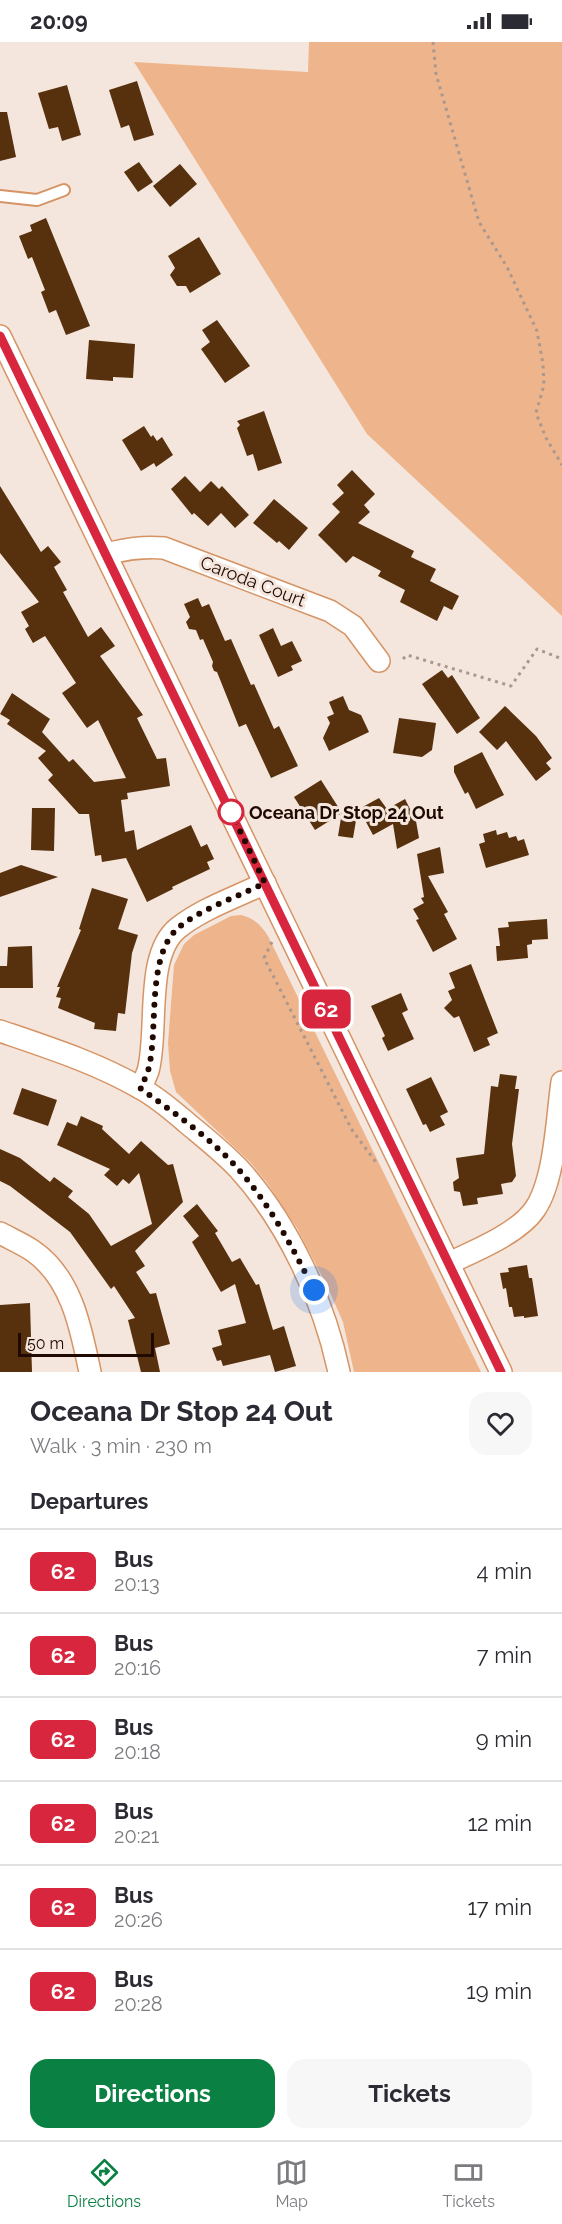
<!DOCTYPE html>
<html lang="en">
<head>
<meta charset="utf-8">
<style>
	body { margin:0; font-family:Raleway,sans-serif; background:#f7f7f7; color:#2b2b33; height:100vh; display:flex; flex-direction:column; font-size:22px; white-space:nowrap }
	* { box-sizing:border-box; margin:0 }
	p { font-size:20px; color:#7c7c81 }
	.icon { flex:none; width:33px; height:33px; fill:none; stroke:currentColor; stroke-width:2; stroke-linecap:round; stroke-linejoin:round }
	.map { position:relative; height:1330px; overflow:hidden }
	.panel { display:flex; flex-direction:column; background:#fff; flex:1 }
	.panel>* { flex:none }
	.badge { padding:0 12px; border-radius:9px; font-size:21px; line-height:39px }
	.scale { position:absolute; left:18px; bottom:15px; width:136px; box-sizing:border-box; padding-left:6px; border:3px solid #200900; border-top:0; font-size:16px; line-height:21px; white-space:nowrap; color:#200900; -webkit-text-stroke:4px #f4e6dc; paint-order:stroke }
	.you { position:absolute; width:30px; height:30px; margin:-15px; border:4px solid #fff; border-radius:50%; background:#1a73e8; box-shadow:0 0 0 9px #1a73e833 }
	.map>.badge { position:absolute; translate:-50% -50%; box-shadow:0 0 0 3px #fff }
	h2 { padding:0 30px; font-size:22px; line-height:54px }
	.round { display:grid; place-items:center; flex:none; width:63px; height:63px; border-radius:18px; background:#f7f7f7 }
	.overview { display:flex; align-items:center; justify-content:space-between; height:102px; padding:0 30px }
	h1 { font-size:28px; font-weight:700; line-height:45px }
	.cta { display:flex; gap:12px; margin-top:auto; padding:12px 30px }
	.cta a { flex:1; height:69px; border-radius:18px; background:#0b8043; color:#fff; font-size:24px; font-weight:700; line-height:69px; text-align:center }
	.cta a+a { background:#f7f7f7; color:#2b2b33 }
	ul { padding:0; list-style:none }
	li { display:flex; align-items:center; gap:18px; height:84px; padding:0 30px; border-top:2px solid #e1e1e2 }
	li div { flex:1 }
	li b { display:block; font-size:22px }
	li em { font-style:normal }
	li .badge { min-width:66px; font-weight:700; text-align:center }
	.status { display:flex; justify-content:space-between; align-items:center; height:42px; padding:0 30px; background:#fff; direction:ltr }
	.status svg { height:16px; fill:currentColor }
	.dock { display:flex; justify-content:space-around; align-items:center; height:84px; border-top:2px solid #e1e1e2; background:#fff; font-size:16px; color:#7c7c81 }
	.dock a { display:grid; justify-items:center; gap:3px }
	.dock .active { color:#0b8043 }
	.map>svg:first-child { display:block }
	.green { fill:#eeb48c }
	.building { fill:#57300e }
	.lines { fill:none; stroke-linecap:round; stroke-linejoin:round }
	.service-casing { stroke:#d69465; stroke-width:14 }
	.minor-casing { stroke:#d69465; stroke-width:24 }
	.path { stroke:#aa988f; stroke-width:3; stroke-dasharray:3 4.5; stroke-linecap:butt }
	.service { stroke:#fff; stroke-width:10 }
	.minor { stroke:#fff; stroke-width:21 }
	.line-casing { stroke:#fff; stroke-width:14 }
	.line { stroke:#d7263d; stroke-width:9 }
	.walk { stroke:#200900; stroke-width:6; stroke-dasharray:0 10.8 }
	.stop-dot { fill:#fff; stroke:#d7263d; stroke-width:3 }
	.labels { text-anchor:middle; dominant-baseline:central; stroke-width:6; stroke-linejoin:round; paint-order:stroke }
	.street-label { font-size:18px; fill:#200900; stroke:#f4e6dc }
	.stop-label { font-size:18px; font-weight:bold; fill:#200900; stroke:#f4e6dc; text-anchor:start }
</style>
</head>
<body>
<div class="status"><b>20:09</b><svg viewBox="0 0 49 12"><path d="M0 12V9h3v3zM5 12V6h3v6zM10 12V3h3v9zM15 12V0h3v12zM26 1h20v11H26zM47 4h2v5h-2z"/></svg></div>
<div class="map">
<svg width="562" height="1330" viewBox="0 0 562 1330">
	<rect width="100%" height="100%" fill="#f4e6dc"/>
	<!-- green -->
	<g class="green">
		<polygon points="309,0 562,0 562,574 367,392 134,20 308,30"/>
		<path d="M 241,873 C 254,876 261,883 268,894 L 481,1330 L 354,1330 L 343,1280 L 328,1246 L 297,1186 L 268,1142 L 250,1120 L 176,1050 L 170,1029 L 168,1001 L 174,923 L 184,902 L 194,893 L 231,874 Z"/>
	</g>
	<!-- building -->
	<g class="building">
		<polygon points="137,39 154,93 134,99 129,83 121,86 109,48"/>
		<polygon points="67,43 81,93 62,99 58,85 49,87 38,51"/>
		<polygon points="0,70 7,70 16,115 0,119"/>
		<polygon points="139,120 153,140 138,150 124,130"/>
		<polygon points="180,122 197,142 170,165 153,144"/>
		<polygon points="46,176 90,284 66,293 56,268 49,271 41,250 45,248 32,215 28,217 19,194 32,189 30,183"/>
		<polygon points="199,195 221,232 190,251 186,244 177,244 170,233 175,226 168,214"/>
		<polygon points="217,278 250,324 225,341 201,307 210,300 202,288"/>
		<polygon points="89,298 135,302 133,336 113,335 113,339 86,337"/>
		<polygon points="264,369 282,421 258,429 253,412 247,414 237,386 240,383 237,379"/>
		<polygon points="144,384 151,395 153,393 157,399 162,395 173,413 156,425 154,421 141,429 122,398"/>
		<polygon points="352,428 375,452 364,463 370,470 358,481 414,509 411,515 436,527 430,539 459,554 452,568 444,564 437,579 400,560 405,548 378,534 381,529 353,514 346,521 318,493 340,470 332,462 344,451 337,443"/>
		<polygon points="185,434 200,450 211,439 219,447 222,444 249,473 235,486 221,471 208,484 194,471 192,473 171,447"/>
		<polygon points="0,444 41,510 48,504 61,520 54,525 67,548 63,550 88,595 101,585 115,604 100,614 143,673 137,676 157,717 166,716 170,744 127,751 128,757 121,758 125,790 134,788 137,808 191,783 201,805 207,802 214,817 207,820 210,827 172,845 173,847 147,860 126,816 102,820 101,813 95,814 89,772 79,772 48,738 53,733 38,716 46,709 7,682 10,678 0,672 12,651 50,677 42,690 69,720 73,717 94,740 126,736 98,678 87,686 62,651 76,641 45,594 33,601 25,587 29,584 21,570 39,560 0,511"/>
		<polygon points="274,457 308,486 289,508 279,499 277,501 253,481"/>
		<polygon points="198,556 202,565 209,562 225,599 231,597 251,643 254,642 274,687 279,684 298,724 271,736 246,682 239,685 217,630 214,629 212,624 213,620 203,597 200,598 196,588 189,587 186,580 190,575 184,562"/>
		<polygon points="273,586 281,604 292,599 302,619 291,624 293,628 278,635 259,593"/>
		<polygon points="442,628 448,636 452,633 480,676 457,692 422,642"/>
		<polygon points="343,654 349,668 361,673 369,690 329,709 323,696 330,681 327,675 334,672 329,660"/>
		<polygon points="505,664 536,694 552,716 546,721 551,727 536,739 506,699 497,708 479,690"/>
		<polygon points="399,676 436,681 432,708 422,715 393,711"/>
		<polygon points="482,710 504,753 476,767 468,750 465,752 454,730 454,724"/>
		<polygon points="321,738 342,771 315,788 294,755"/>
		<polygon points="379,756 387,767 405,757 416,779 419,796 397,807 393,782 373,793 359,767"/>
		<polygon points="32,766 55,766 54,809 31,808"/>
		<polygon points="358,767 353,796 338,794 341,776"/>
		<polygon points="496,788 497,793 507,790 509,796 516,794 518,799 524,797 529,813 486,826 479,802 485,800 483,792"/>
		<polygon points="440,805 444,831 428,834 448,870 444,872 457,897 433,910 416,878 419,877 413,867 424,861 421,856 424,855 417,812"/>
		<polygon points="21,823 58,835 0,855 0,831"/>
		<polygon points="92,846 128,857 118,887 138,893 132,911 125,972 118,971 116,989 94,987 95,981 58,966 61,956 56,955 60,945 57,945 81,888 79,887"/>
		<polygon points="547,877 548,897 532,898 532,902 527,903 528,916 497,919 496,904 500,904 498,886 509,885 508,880"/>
		<polygon points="32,904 33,946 0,946 0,924 7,924 8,905"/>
		<polygon points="471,922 498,991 487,996 490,1003 474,1010 459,974 454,976 444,966 452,958 448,949 455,946 449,931"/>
		<polygon points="401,951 408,968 402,971 414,997 388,1009 382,996 385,994 371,964"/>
		<polygon points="500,1032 517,1034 515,1047 519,1047 512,1102 516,1134 512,1140 501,1142 503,1152 477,1156 478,1162 463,1164 460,1150 454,1149 453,1140 459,1136 456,1116 484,1112 491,1044 498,1045"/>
		<polygon points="431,1035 448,1070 440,1074 445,1083 430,1090 426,1082 423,1083 406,1047"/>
		<polygon points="22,1046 57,1058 48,1084 13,1072"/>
		<polygon points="81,1074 103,1084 102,1087 129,1112 141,1099 168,1123 173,1122 183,1160 135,1209 145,1224 136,1230 150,1252 156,1251 170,1302 155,1306 160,1330 141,1330 128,1278 135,1276 114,1244 111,1247 70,1190 10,1144 0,1139 0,1107 20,1116 50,1140 54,1135 73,1149 68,1155 89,1172 111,1204 152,1182 139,1131 129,1142 123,1137 117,1144 104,1133 110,1127 57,1103 67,1080 77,1084"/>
		<polygon points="197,1162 218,1189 215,1191 232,1220 240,1216 256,1243 259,1242 273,1288 284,1284 296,1324 275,1330 270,1313 223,1324 221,1318 217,1319 212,1306 222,1303 218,1288 246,1281 235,1242 221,1250 192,1200 199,1194 183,1174"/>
		<polygon points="527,1223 529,1236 532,1236 538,1274 524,1276 524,1274 514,1275 512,1265 509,1265 506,1246 503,1247 500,1231 509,1230 508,1226"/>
		<polygon points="30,1261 32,1330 0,1330 0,1263"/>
	</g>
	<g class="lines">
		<defs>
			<polyline id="service" points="0,154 37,158 64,148"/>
			<g id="minor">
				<polyline points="0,294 501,1330"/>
				<path d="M 106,512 C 126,507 143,504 164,506 L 330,569 L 353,584 L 379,619"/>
				<path d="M 0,989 C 47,1005 97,1021 140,1046 C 157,1055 173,1069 187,1081 C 205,1096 223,1110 239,1127 C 288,1181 324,1259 339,1330"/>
				<path d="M 140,1046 C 143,1041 146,1035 148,1029 C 159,990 144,913 178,886 C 203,866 237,855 265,841"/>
				<path d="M 0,1191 C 11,1197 23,1202 33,1209 C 72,1236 81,1287 90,1330"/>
				<path d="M 449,1221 C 475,1209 519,1191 535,1167 C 555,1138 557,1075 562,1040"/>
			</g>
		</defs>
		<!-- service casing -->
		<use href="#service" class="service-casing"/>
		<!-- minor casing -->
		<use href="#minor" class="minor-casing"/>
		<!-- path -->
		<g class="path">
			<polyline points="433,0 436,32 479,180 507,225 537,289 543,322 544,343 536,371 546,396 562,423"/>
			<polyline points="403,617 407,613 511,644 537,607 562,617"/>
			<polyline points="272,900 264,916 352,1088 378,1123"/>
		</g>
		<!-- service -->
		<use href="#service" class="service"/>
		<!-- minor -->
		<use href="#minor" class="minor"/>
	</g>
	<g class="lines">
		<defs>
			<polyline id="line" points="0,294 501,1330"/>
		</defs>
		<!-- line casing -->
		<use href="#line" class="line-casing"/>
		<!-- line -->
		<use href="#line" class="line"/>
		<!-- walk -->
		<path class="walk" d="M 231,770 L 265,841 C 240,854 195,869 176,888 C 146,918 159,990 148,1029 C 146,1035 143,1041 140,1046 C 174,1071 211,1096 239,1128 C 270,1163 293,1206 314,1248"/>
	</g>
	<!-- markers -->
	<circle class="stop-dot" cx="231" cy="770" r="12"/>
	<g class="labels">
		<!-- street labels -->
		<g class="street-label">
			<text transform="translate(253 539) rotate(21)">Caroda Court</text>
		</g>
		<!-- stop labels -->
		<g class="stop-label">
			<text x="249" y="770">Oceana Dr Stop 24 Out</text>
		</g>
	</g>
</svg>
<div class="scale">50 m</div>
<div class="you" style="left:314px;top:1248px"></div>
<b class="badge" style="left:326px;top:967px;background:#d7263d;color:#fff">62</b>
</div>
<section class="panel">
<div class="overview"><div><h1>Oceana Dr Stop 24 Out</h1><p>Walk · 3 min · 230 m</p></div><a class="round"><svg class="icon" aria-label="heart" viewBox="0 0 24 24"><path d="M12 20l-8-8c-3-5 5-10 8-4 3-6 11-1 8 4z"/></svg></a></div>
<h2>Departures</h2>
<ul>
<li><span class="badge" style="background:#d7263d;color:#fff">62</span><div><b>Bus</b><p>20:13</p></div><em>4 min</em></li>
<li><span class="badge" style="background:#d7263d;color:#fff">62</span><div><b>Bus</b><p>20:16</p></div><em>7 min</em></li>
<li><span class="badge" style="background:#d7263d;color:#fff">62</span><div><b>Bus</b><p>20:18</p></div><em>9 min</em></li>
<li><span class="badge" style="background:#d7263d;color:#fff">62</span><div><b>Bus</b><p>20:21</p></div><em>12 min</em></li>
<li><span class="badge" style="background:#d7263d;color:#fff">62</span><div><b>Bus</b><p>20:26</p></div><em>17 min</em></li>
<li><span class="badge" style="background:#d7263d;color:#fff">62</span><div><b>Bus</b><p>20:28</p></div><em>19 min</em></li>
</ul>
<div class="cta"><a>Directions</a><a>Tickets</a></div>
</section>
<nav class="dock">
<a class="active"><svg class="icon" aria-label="directions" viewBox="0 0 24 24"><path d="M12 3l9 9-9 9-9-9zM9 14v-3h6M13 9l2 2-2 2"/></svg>Directions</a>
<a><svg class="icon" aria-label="map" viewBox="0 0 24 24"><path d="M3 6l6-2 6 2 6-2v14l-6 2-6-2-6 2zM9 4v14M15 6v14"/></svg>Map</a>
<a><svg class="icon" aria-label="tickets" viewBox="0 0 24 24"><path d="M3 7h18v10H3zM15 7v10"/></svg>Tickets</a>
</nav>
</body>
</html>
